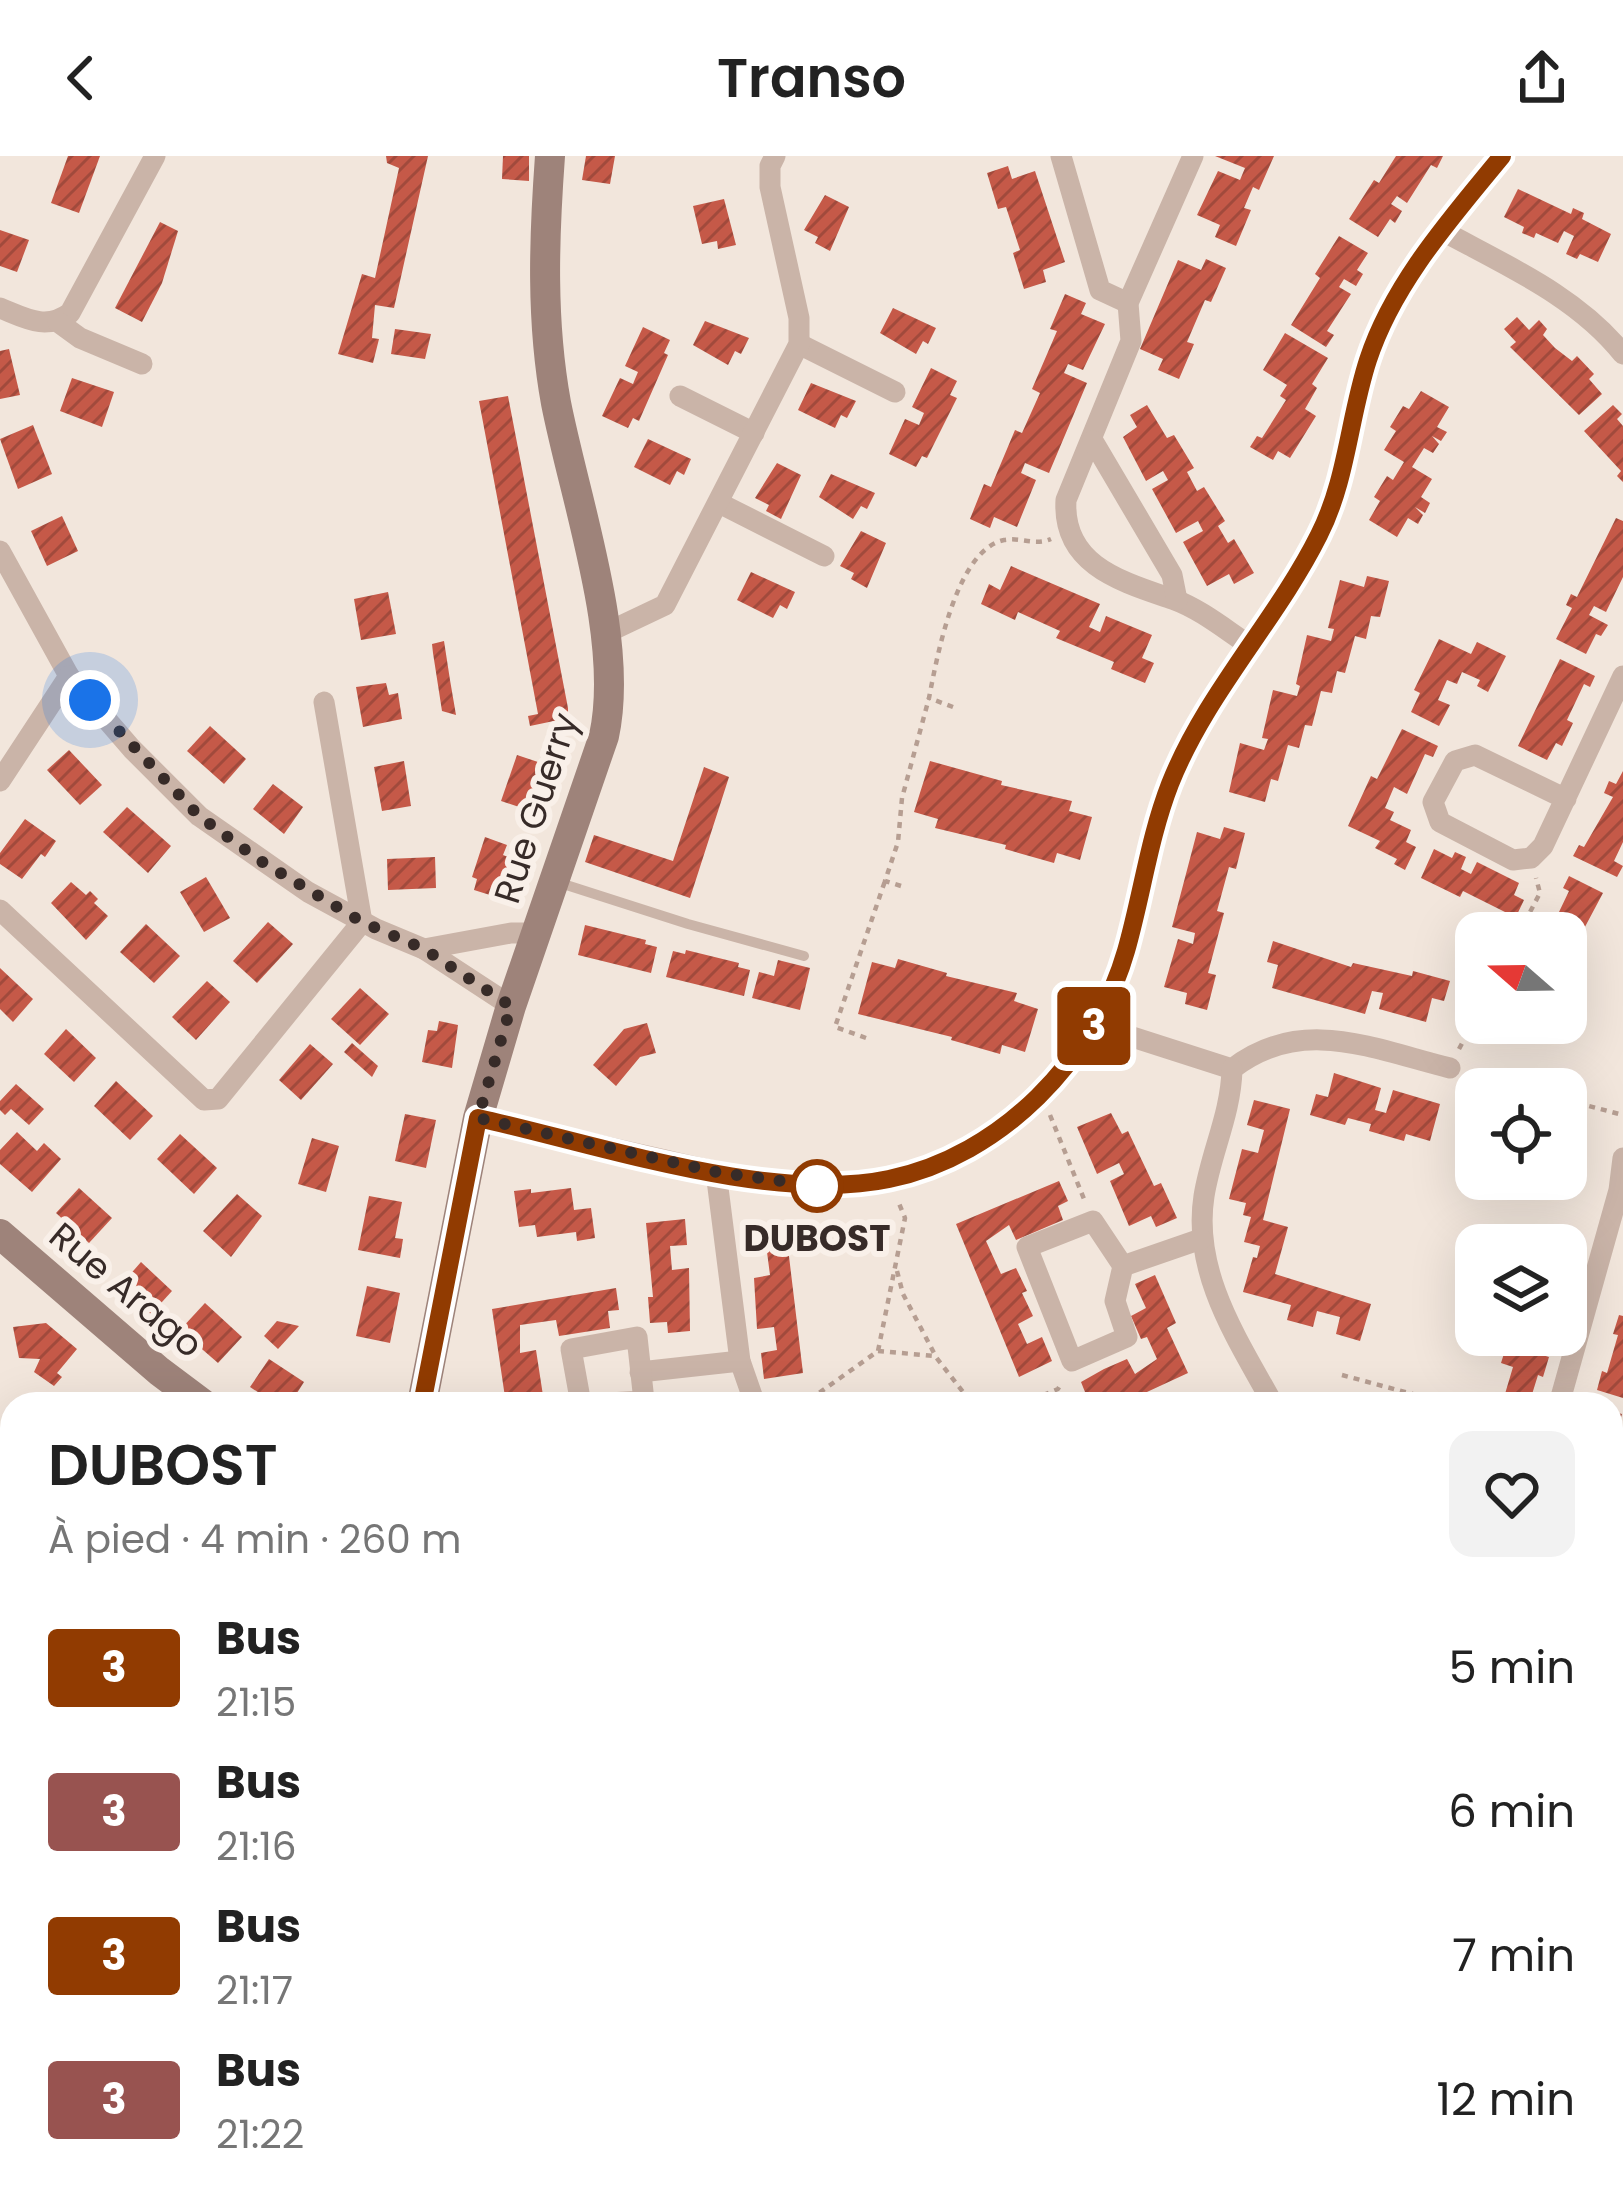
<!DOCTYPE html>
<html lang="fr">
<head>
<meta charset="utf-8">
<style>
	body { margin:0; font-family:Poppins,sans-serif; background:#f2f2f2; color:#222; height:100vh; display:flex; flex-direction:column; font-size:45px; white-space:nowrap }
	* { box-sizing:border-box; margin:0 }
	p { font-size:39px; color:#767676 }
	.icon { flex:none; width:66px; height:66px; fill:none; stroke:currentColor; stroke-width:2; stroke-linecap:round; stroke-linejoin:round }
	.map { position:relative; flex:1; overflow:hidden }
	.side { position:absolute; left:0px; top:1236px; width:1623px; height:807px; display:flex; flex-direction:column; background:#fff; border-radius:36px 36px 0 0; box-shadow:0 12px 48px #0002 }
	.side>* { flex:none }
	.badge { padding:0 24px; border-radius:9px; font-size:42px; line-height:78px }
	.needle { width:78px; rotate:290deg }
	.fabs { position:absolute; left:1455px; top:756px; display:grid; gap:24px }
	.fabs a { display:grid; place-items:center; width:132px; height:132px; border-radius:24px; background:#fff; box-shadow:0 12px 48px #0002; font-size:60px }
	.you { position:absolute; width:60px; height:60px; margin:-30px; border:9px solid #fff; border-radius:50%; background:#1a73e8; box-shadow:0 0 0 18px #1a73e833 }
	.map>.badge { position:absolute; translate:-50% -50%; box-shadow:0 0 0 6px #fff }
	.round { display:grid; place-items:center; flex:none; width:126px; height:126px; border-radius:24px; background:#f2f2f2 }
	.headline { display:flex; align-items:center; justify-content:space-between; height:204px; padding:0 48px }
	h1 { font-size:57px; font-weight:600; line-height:90px }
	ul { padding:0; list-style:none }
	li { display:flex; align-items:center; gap:36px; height:144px; padding:0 48px }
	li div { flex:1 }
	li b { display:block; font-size:45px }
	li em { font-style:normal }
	li .badge { min-width:132px; font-weight:700; text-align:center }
	header { display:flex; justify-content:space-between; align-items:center; height:156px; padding:0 48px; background:#fff; font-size:54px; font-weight:600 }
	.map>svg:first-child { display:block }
	.green { fill:#b8c19c }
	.building { fill:url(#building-hatch) }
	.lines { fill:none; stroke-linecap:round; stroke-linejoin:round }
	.path { stroke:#b69e92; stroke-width:4.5; stroke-dasharray:6 6; stroke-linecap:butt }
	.lane { stroke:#cab4a8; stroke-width:10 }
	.street { stroke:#cab4a8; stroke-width:21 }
	.secondary { stroke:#9e837a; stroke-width:30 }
	.line-casing { stroke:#fff; stroke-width:27 }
	.line { stroke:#913b01; stroke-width:18 }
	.walk { stroke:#372b28; stroke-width:12; stroke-dasharray:0 21.6 }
	.stop-dot { fill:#fff; stroke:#913b01; stroke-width:6 }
	.labels { text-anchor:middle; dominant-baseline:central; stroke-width:12; stroke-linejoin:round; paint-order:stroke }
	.street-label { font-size:36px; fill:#372b28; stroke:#f9f0e9 }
	.stop-label { font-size:36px; font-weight:bold; fill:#372b28; stroke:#f9f0e9 }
</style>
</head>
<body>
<header><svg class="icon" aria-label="back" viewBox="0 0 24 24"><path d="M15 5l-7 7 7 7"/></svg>Transo<svg class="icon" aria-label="share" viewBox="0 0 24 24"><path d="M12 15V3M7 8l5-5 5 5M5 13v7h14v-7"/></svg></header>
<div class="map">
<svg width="1623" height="2041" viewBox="0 0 1623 2041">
	<defs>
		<pattern id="building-hatch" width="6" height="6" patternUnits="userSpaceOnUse" patternTransform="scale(3)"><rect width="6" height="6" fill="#c55948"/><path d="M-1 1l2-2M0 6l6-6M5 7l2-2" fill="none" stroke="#a14a3c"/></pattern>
	</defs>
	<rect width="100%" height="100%" fill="#f2e6dc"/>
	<!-- green -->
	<polygon class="green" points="1611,1745 1623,1745 1623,2041 1001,2041 1000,2031 1611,2031"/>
	<!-- building -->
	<g class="building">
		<polygon points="68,0 100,0 79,57 51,47"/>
		<polygon points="386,0 428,0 394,152 375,149 372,182 379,183 373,207 338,198 362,118 375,122 399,12 387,7"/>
		<polygon points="503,0 529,0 529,25 502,23"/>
		<polygon points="586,0 615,0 610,28 582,24"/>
		<polygon points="1215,0 1274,0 1259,34 1253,31 1244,52 1251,54 1236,90 1215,81 1220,69 1197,59 1218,15 1240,24 1245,12"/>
		<polygon points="1396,0 1443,0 1437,12 1431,9 1407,47 1397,40 1391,48 1402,55 1395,67 1390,63 1378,81 1349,63 1374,24 1379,27"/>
		<polygon points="1008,10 1012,23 1035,15 1065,106 1043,114 1046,126 1024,133 1013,97 1020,94 1006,51 998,53 987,17"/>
		<polygon points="1518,33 1571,58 1573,52 1584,57 1582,63 1611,78 1598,106 1580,98 1577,103 1566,98 1574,80 1564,75 1558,87 1536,77 1534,82 1522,77 1524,71 1504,61"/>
		<polygon points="825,39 849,51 830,95 815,87 818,81 804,74"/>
		<polygon points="724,43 736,89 718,93 717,85 702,88 693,50"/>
		<polygon points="160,66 178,75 162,127 142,166 115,152"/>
		<polygon points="0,74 29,84 17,116 0,110"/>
		<polygon points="1339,80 1368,97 1357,114 1363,118 1356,130 1344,123 1339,131 1351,138 1327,175 1334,179 1326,191 1291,169 1320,122 1315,118"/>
		<polygon points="1206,103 1226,112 1211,146 1205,144 1187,186 1194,188 1179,223 1158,214 1163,203 1140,193 1178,104 1201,114"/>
		<polygon points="1065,138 1086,147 1081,158 1105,168 1083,214 1068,208 1064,217 1087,227 1049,317 1025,307 1021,317 1036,324 1017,371 994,361 990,372 970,363 984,328 991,331 1015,274 1022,277 1040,237 1032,233 1057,175 1050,173"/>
		<polygon points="893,152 936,172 928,188 923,185 916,198 880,177"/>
		<polygon points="1517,161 1529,174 1539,164 1547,173 1543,179 1555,192 1572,205 1577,200 1594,218 1589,223 1602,238 1579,259 1510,191 1516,186 1504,173"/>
		<polygon points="705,165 749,182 741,198 735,195 728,209 693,189"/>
		<polygon points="643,171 670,184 664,197 668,199 639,265 633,262 628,272 602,260 620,222 633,228 635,223 638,216 625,210"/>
		<polygon points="395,173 431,178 425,203 391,198"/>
		<polygon points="1285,177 1328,202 1312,228 1317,232 1305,253 1316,260 1290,302 1278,295 1273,304 1250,291 1257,280 1262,282 1286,244 1280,240 1287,229 1263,214"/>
		<polygon points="9,193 20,239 0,243 0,195"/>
		<polygon points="931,212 957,225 950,239 957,242 927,302 922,300 916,311 889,298 905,263 919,269 924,257 912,251"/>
		<polygon points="72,222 114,236 102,271 60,255"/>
		<polygon points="811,227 856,245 847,262 841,259 835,272 798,254"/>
		<polygon points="1421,235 1449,251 1437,271 1447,276 1441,285 1432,280 1439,288 1433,297 1424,292 1412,311 1432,323 1421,341 1430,347 1425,357 1415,351 1423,359 1418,368 1408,362 1397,381 1369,364 1380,345 1374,341 1387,320 1393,324 1404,306 1384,294 1396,275 1390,271 1403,250 1409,253"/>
		<polygon points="508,240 568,552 568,562 530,570 528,560 538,558 479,245"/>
		<polygon points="1147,249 1167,282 1174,279 1194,312 1187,316 1197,335 1204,331 1225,365 1218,370 1228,387 1234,383 1254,417 1234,428 1229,418 1207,430 1183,386 1203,375 1198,365 1176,377 1152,333 1168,324 1163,315 1146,325 1123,281 1137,271 1130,259"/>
		<polygon points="1613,249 1622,258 1617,263 1623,270 1623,326 1617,320 1621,315 1584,275"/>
		<polygon points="33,269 52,318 18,333 0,283"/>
		<polygon points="648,283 691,303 684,319 677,315 670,329 634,311"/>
		<polygon points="777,307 801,319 781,363 766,355 769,349 755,342"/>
		<polygon points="831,318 875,337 867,353 861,350 853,363 819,341"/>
		<polygon points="62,360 78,395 47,410 31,375"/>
		<polygon points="1616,362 1623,365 1623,421 1606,456 1594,450 1589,459 1608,469 1601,480 1596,478 1586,498 1556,483 1572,452 1566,449 1571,438 1577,441"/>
		<polygon points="861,375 886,387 867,432 851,423 854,417 840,410"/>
		<polygon points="1011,410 1100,448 1089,471 1100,476 1106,460 1152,479 1142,502 1154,507 1145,527 1111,513 1114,506 1056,482 1060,475 1018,456 1015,464 981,448 989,428 1000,434"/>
		<polygon points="751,416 795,436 787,453 780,449 773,462 737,444"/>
		<polygon points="1367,420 1389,425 1380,461 1371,460 1366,483 1355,480 1345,517 1337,515 1332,537 1321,535 1312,570 1305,569 1299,592 1288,589 1278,625 1271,623 1265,646 1229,636 1240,587 1264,594 1268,583 1262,582 1273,534 1297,540 1300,530 1296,528 1307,479 1331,485 1334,473 1328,472 1340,424 1364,431"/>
		<polygon points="388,436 396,478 361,484 354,443"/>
		<polygon points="1439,483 1471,498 1477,486 1506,500 1488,536 1477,530 1480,524 1462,516 1457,528 1447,524 1438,544 1450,549 1439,570 1411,556 1420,537 1414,534"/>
		<polygon points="444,485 450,524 456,559 442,555 433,497 432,488"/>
		<polygon points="1560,503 1595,520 1590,531 1584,528 1567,564 1573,567 1562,590 1556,587 1547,604 1518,590"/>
		<polygon points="386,527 389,539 398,537 402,563 363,571 356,531"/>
		<polygon points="210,570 246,603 224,628 187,595"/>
		<polygon points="1402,573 1438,590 1433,601 1425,598 1407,638 1394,631 1385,652 1394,656 1390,664 1411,674 1406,686 1416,691 1405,714 1394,708 1397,703 1375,692 1380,685 1348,670 1371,620 1377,623"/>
		<polygon points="69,594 102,629 80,649 47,614"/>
		<polygon points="517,599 547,609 531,655 501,645"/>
		<polygon points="404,605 411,650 382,655 374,611"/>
		<polygon points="930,605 1002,625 1001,629 1072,645 1069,655 1092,661 1080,704 1057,697 1054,707 1005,693 1006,689 935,672 938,663 914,656"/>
		<polygon points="704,611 729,621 690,742 585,706 594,679 673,705"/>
		<polygon points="1623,615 1623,686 1614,705 1623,710 1617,721 1573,700 1579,689 1584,691 1613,641 1604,637 1609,625 1616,628"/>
		<polygon points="273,628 303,651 284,678 253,653"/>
		<polygon points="127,651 171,690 148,717 103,676"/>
		<polygon points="25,663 56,685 45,701 41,698 22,723 0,708 0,697"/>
		<polygon points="1224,671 1245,677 1236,713 1229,711 1217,755 1224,757 1208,817 1216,819 1207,854 1185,848 1187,837 1164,831 1178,783 1193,788 1195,777 1172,771 1197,676 1220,683"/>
		<polygon points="485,681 507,689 503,699 511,702 501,732 493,729 490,739 474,734 477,723 472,721"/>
		<polygon points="1434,693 1452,702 1455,696 1466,701 1461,713 1471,718 1477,706 1519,727 1514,739 1524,744 1513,767 1502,762 1505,756 1463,735 1460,741 1421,722"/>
		<polygon points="435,701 436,732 388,734 387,703"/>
		<polygon points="1569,720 1603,737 1570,799 1584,806 1578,817 1566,811 1566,777 1549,777 1569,735 1563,732"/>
		<polygon points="206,721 230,762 204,776 180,736"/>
		<polygon points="71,726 86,739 90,735 98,743 94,747 108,760 86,784 51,747"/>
		<polygon points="268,766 293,788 257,827 233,805"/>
		<polygon points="146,768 180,800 154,827 120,796"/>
		<polygon points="585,769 646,784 645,788 657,791 651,817 578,799"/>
		<polygon points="1273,785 1351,811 1353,807 1412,820 1413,815 1450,825 1444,845 1432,842 1426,866 1379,853 1383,837 1372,835 1365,858 1272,832 1278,809 1267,806"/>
		<polygon points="686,794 739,807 738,811 750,814 744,840 666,821 673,795 685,798"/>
		<polygon points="898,803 947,817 946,820 1017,837 1014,845 1038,853 1025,896 1002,889 1000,898 951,884 952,881 858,858 872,806 895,812"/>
		<polygon points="778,804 810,812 800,854 752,842 759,816 774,820"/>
		<polygon points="0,812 33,843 13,866 0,853"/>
		<polygon points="207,825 230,846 196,884 172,861"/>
		<polygon points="360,832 389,858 360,889 331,863"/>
		<polygon points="439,865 458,869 452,912 422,906 428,874 437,875"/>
		<polygon points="647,867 656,897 640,901 616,930 593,909 624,873"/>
		<polygon points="66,873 96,902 74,926 44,898"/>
		<polygon points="352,887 378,910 372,921 344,896"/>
		<polygon points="310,888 333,908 301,944 279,924"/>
		<polygon points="1334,917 1381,932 1375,954 1386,957 1393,934 1440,948 1430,985 1406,978 1404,985 1369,975 1371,968 1348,962 1345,969 1310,959 1316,938 1328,941"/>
		<polygon points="116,925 153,960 130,984 94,950"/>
		<polygon points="16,928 44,953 29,969 11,953 5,959 0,954 0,945"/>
		<polygon points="1254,944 1290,953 1263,1064 1288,1071 1275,1118 1371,1148 1360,1185 1336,1178 1340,1161 1317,1155 1313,1171 1287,1164 1291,1149 1243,1136 1253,1101 1257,1102 1260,1090 1244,1086 1251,1061 1243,1059 1246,1047 1229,1043 1242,993 1258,997 1264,974 1247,969"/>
		<polygon points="1111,957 1122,978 1128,975 1154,1030 1161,1027 1177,1062 1156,1071 1151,1060 1129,1070 1110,1025 1124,1018 1119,1007 1097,1018 1077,971"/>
		<polygon points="405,958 436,964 426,1012 395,1005"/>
		<polygon points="17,976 37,995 44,987 61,1003 32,1036 0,1008 0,994"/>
		<polygon points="180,978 217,1012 194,1038 157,1003"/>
		<polygon points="312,982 339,990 326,1036 298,1028"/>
		<polygon points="1059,1025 1068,1045 1058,1050 1063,1064 1016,1084 1009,1069 986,1085 1001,1118 1016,1112 1027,1135 1022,1137 1033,1160 1018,1168 1027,1188 1042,1181 1052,1205 1019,1221 956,1068"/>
		<polygon points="79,1032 112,1062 89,1087 56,1057"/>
		<polygon points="571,1032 574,1054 591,1052 595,1082 577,1085 576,1076 537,1081 535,1069 519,1071 514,1035 531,1033 531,1037"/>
		<polygon points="237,1038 262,1060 231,1101 203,1075"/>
		<polygon points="369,1040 402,1046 395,1082 403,1083 400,1102 358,1094"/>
		<polygon points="685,1063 687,1089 670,1090 672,1114 689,1112 690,1175 668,1177 667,1166 650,1167 648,1141 653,1141 646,1067"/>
		<polygon points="785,1067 803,1217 764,1223 761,1197 777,1194 774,1171 757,1173 754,1122 770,1119 767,1096 750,1098 747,1072"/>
		<polygon points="1554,1068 1579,1076 1574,1094 1579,1096 1573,1116 1566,1114 1566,1089 1548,1089"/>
		<polygon points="141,1106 172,1135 151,1158 120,1130"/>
		<polygon points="1155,1119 1176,1167 1167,1172 1188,1217 1121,1248 1074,1248 1087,1241 1081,1226 1104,1213 1127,1203 1135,1218 1157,1203 1147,1181 1141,1183 1131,1160 1146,1152 1135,1128"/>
		<polygon points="367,1130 400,1137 390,1187 356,1180"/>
		<polygon points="616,1132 619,1154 608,1155 610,1172 559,1180 556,1164 520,1169 520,1197 536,1194 544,1246 506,1248 492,1153"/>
		<polygon points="205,1147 242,1181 218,1207 180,1174"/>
		<polygon points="1619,1159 1623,1160 1623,1242 1597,1234 1602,1215 1607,1217 1618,1179 1613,1178"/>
		<polygon points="277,1165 299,1170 278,1193 264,1180"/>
		<polygon points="46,1167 77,1193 57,1217 62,1221 54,1230 34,1216 40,1203 19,1202 13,1171"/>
		<polygon points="1507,1188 1549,1201 1543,1221 1538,1219 1529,1248 1502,1248 1513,1211 1501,1207"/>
		<polygon points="269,1203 304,1226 290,1248 276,1248 250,1231"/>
		<polygon points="1611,1255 1622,1258 1616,1277 1623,1279 1622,1300 1611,1297"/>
		<polygon points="12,1437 12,1505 0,1507 0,1439"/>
		<polygon points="12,1566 12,1607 3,1609 0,1568"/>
		<polygon points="717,2031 766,2031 764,2041 737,2041 716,2035"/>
		<polygon points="790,2031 840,2031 846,2032 843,2041 787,2041"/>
	</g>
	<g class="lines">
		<!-- path -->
		<g class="path">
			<path d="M 953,551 L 929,542 C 937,501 956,394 1004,384 C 1020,381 1035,390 1051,383"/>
			<polyline points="901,730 885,725 898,686 902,642 929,542"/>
			<polyline points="1519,777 1540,737 1536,722"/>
			<polyline points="866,882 835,871 885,725"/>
			<polyline points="1459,893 1476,861"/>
			<polyline points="1469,917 1528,933"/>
			<polyline points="1566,944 1623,959"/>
			<polyline points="1050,959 1084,1043"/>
			<polyline points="897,1115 903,1138 934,1197"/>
			<polyline points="878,1195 935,1200 967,1241 981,1248"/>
			<polyline points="1342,1219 1416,1239 1420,1248"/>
			<polyline points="816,1248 819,1237 878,1195 905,1062 898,1045"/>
			<polyline points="1021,1248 1058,1233 1062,1226"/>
			<polyline points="1611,1322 1623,1325"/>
			<polyline points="866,2041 869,2031"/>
		</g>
		<!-- lane -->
		<g class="lane">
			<polyline points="557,726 688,768 804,800"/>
			<polyline points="262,2041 263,2031"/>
		</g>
		<!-- street -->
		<g class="street">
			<polyline points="1061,0 1100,134 1128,147"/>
			<path d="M 1193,0 L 1128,147 L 1131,185 L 1066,344 C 1062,410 1123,426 1175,444 C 1200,453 1226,474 1249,489"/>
			<path d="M 1441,74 C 1505,109 1577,140 1623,198"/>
			<path d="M 0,152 C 25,162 46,175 70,157 L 155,0"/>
			<polyline points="58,166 80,182 142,208"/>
			<polyline points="799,188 895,236"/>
			<polyline points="680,240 754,277"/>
			<polyline points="1093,285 1172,419 1177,444"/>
			<polyline points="719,347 824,400"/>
			<polyline points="0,395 69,520 132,593 199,660 308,736 376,773 424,793 511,850"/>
			<polyline points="606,477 665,449 799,188 799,162 770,31 770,10 775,0"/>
			<polyline points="0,625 69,520"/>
			<polyline points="1566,643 1475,599 1455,605 1433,646 1440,666 1513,704 1531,702 1543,690 1623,520"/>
			<polyline points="0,754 204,944 218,943 362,766 324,546"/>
			<polyline points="424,793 511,777 536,777"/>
			<path d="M 1095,869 L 1232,913 C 1301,859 1373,893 1450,912"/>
			<path d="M 1232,913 C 1231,958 1211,996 1204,1040 C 1192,1117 1238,1184 1273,1248"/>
			<path d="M 478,962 C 537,975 596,989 656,1002 C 732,1020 811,1040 889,1023 C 1002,1000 1095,903 1126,794 C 1142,739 1149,682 1170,628 C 1208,534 1282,462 1324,370 C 1348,318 1349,259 1368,204 C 1393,127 1452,62 1502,0"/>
			<polyline points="716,1016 740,1205 755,1248"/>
			<polyline points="1123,1110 1093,1065 1027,1091 1072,1205 1127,1181 1115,1145 1123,1110 1201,1083"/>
			<polyline points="640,1216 740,1205"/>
			<polyline points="581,1248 571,1193 637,1181 644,1245 591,1248"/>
			<polyline points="1559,1248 1619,1034 1623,1002"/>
			<polyline points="1611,1519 1623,1521"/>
			<polyline points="0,1745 12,1758"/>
			<polyline points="419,2031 466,2041"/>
		</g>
		<!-- secondary -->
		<g class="secondary">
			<polyline points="0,1078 159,1215 203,1248"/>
			<path d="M 422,1248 L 478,962 L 511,850 L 604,580 C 625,484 575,344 556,247 C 541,165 544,82 550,0"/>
			<polyline points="1611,1745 1623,1745"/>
			<polyline points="118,2041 162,2031"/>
		</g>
	</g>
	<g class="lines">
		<defs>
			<path id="line" d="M 422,1248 L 478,962 C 596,988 772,1048 889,1023 C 1001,1000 1095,903 1126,795 C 1142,739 1149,682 1170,628 C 1206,537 1276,465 1319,379 C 1347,324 1349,262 1368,204 C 1393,127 1452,61 1502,0"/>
		</defs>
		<!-- line casing -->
		<use href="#line" class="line-casing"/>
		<!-- line -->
		<use href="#line" class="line"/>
		<!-- walk -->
		<polyline class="walk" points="90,544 199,660 259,704 362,766 424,793 511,850 478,962 716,1016 824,1031 817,1030"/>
	</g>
	<!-- markers -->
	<circle class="stop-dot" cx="817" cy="1030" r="24"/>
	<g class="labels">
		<!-- street labels -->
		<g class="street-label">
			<text transform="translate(536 652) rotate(-72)">Rue Guerry</text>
			<text transform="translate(126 1134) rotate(40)">Rue Arago</text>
		</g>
		<!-- stop labels -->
		<g class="stop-label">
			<text x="817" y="1082">DUBOST</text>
		</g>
	</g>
</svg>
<div class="fabs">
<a><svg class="needle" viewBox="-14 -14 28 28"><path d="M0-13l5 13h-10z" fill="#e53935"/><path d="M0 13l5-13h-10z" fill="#767676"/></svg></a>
<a><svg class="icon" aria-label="locate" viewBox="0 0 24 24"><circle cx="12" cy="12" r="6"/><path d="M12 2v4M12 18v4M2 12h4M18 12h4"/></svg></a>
<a><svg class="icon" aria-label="layers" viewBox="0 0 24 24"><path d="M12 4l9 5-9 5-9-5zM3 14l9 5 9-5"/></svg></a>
</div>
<div class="you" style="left:90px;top:544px"></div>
<b class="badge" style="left:1094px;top:870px;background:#913b01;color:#fff">3</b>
<section class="side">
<div class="headline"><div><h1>DUBOST</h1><p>À pied · 4 min · 260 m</p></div><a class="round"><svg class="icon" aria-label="heart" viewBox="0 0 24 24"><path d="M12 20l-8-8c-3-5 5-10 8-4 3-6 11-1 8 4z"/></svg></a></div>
<ul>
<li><span class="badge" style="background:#913b01;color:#fff">3</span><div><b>Bus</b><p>21:15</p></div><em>5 min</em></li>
<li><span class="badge" style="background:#985350;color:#fff">3</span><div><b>Bus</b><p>21:16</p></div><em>6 min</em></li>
<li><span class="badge" style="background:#913b01;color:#fff">3</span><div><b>Bus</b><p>21:17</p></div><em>7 min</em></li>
<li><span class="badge" style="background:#985350;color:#fff">3</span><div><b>Bus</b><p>21:22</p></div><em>12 min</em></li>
</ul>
</section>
</div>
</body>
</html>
